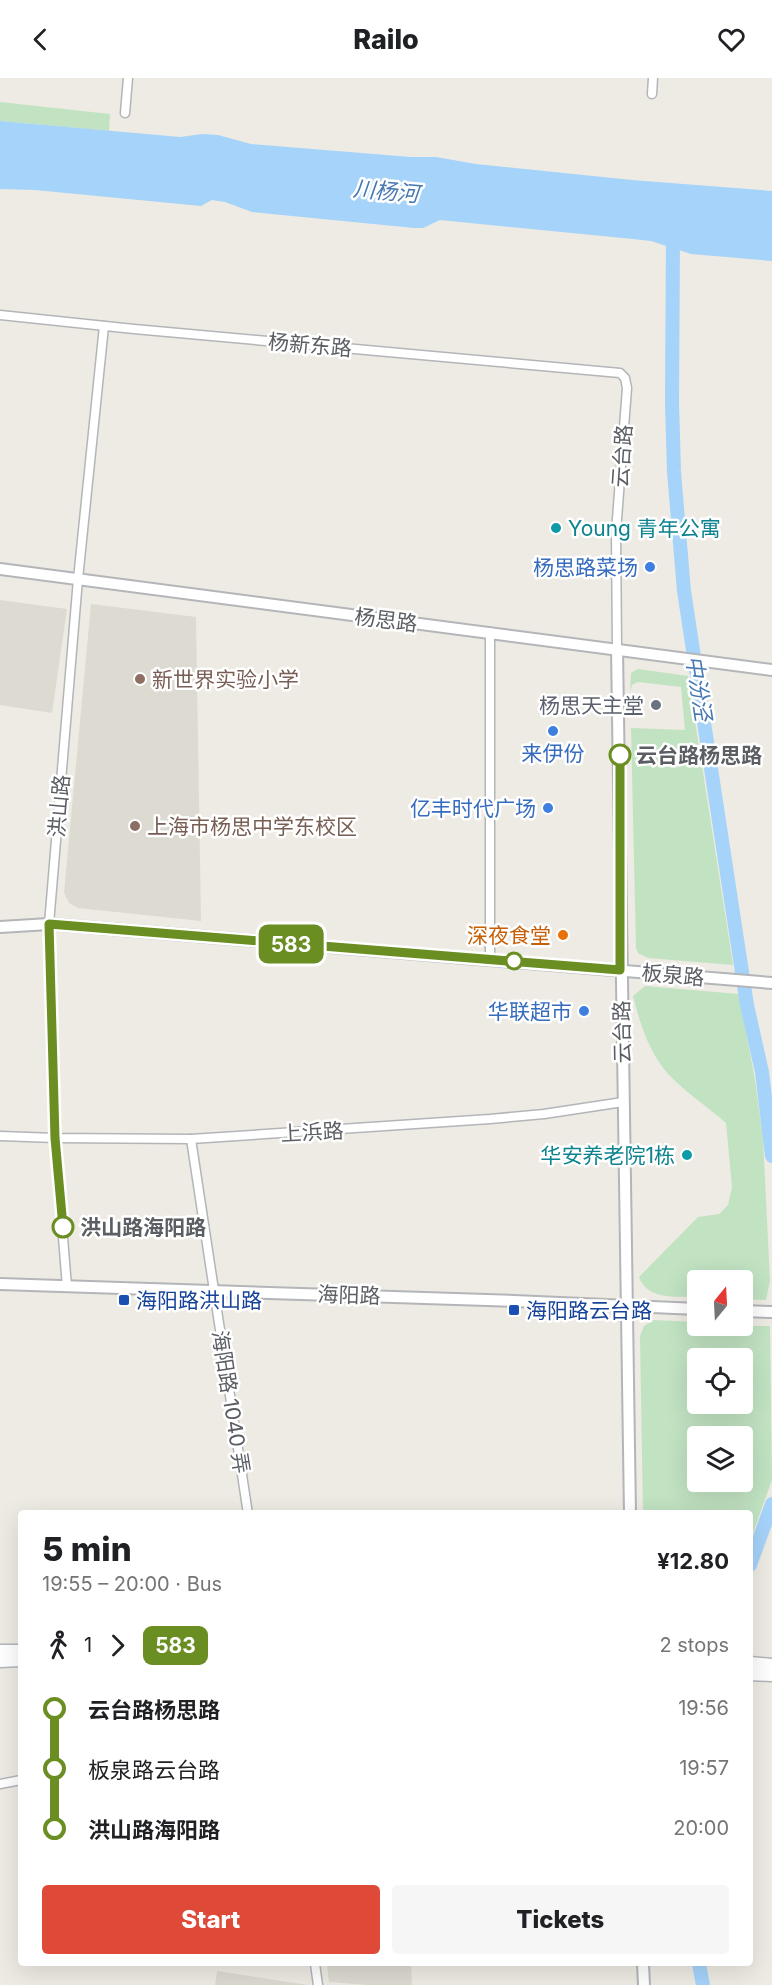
<!DOCTYPE html>
<html lang="en">
<head>
<meta charset="utf-8">
<style>
	body { margin:0; font-family:Inter,"Noto Sans SC",sans-serif; background:#f6f6f6; color:#202124; height:100vh; display:flex; flex-direction:column; font-size:22px; white-space:nowrap }
	* { box-sizing:border-box; margin:0 }
	p { font-size:20px; color:#757577 }
	.icon { flex:none; width:33px; height:33px; fill:none; stroke:currentColor; stroke-width:2; stroke-linecap:round; stroke-linejoin:round }
	.map { position:relative; flex:1; overflow:hidden }
	.details { position:absolute; left:18px; top:1432px; width:735px; height:456px; display:flex; flex-direction:column; background:#fff; border-radius:6px; box-shadow:0 6px 24px #0002 }
	.details>* { flex:none }
	.badge { padding:0 12px; border-radius:9px; font-size:21px; line-height:39px }
	.needle { width:39px; rotate:18deg }
	.controls { position:absolute; left:687px; top:1192px; display:grid; gap:12px }
	.controls a { display:grid; place-items:center; width:66px; height:66px; border-radius:6px; background:#fff; box-shadow:0 6px 24px #0002; font-size:30px }
	.map>.badge { position:absolute; translate:-50% -50%; box-shadow:0 0 0 3px #fff }
	.legs { display:flex; align-items:center; gap:9px; height:66px; padding:0 24px; font-size:20px }
	.legs p { margin-inline-start:auto }
	.head { display:flex; align-items:center; justify-content:space-between; height:102px; padding:0 24px }
	h1 { font-size:33px; font-weight:800; line-height:45px }
	.cta { display:flex; gap:12px; margin-top:auto; padding:12px 24px }
	.cta a { flex:1; height:69px; border-radius:6px; background:#df4937; color:#fff; font-size:24px; font-weight:800; line-height:69px; text-align:center }
	.cta a+a { background:#f6f6f6; color:#202124 }
	ul { padding:0 24px; list-style:none }
	li { display:flex; align-items:center; gap:21px; height:60px; font-size:22px }
	li i { display:grid; place-items:center; width:9px; height:100%; margin:0 8px; background:currentColor }
	li i::after { content:''; width:15px; height:15px; margin:-8px; border:4px solid; border-radius:50%; background:#fff }
	li p { margin-inline-start:auto }
	li:first-child i { background:linear-gradient(#0000 50%,currentColor 0) }
	li:last-child i { background:linear-gradient(currentColor 50%,#0000 0) }
	header { display:flex; justify-content:space-between; align-items:center; height:78px; padding:0 24px; background:#fff; font-size:27px; font-weight:800 }
	.map>svg:first-child { display:block }
	.education { fill:#dddad1 }
	.green { fill:#c1e3c2; fill-rule:evenodd }
	.water { fill:#a6d3fa }
	.lines { fill:none; stroke-linecap:round; stroke-linejoin:round }
	.river { stroke:#a6d3fa; stroke-width:14 }
	.minor-casing { stroke:#b3b5b9; stroke-width:11 }
	.tertiary-casing { stroke:#b3b5b9; stroke-width:14 }
	.secondary-casing { stroke:#b2b5ba; stroke-width:15 }
	.minor { stroke:#fff; stroke-width:8 }
	.tertiary { stroke:#fff; stroke-width:10 }
	.secondary { stroke:#fff; stroke-width:12 }
	.line-1-casing { stroke:#fff; stroke-width:14 }
	.line-1 { stroke:#6b8e23; stroke-width:9 }
	.culture-dot { fill:#0f9aa8; stroke:#fff; stroke-width:2 }
	.shop-dot { fill:#3f7fe0; stroke:#fff; stroke-width:2 }
	.education-dot { fill:#8d6e63; stroke:#fff; stroke-width:2 }
	.worship-dot { fill:#6b7280; stroke:#fff; stroke-width:2 }
	.stop-1-dot { fill:#fff; stroke:#6b8e23; stroke-width:3 }
	.food-dot { fill:#e8710a; stroke:#fff; stroke-width:2 }
	.transit-dot { fill:#1a4fb4; stroke:#fff; stroke-width:2 }
	.labels { text-anchor:middle; dominant-baseline:central; stroke-width:5; stroke-linejoin:round; paint-order:stroke }
	.street-label { font-size:21px; fill:#5b5e63; stroke:#fff }
	.culture-label { font-size:21px; fill:#0d838f; stroke:#fff; text-anchor:start }
	.shop-label { font-size:21px; fill:#366cbe; stroke:#fff; text-anchor:end }
	.education-label { font-size:21px; fill:#785e54; stroke:#fff; text-anchor:start }
	.worship-label { font-size:21px; fill:#5b616d; stroke:#fff; text-anchor:end }
	.stop-label { font-size:21px; font-weight:bold; fill:#5b5e63; stroke:#fff; text-anchor:start }
	.food-label { font-size:21px; fill:#c56008; stroke:#fff; text-anchor:end }
	.transit-label { font-size:21px; fill:#164399; stroke:#fff; text-anchor:start }
	.water-label { font-size:22px; font-style:italic; fill:#4779b3; stroke:#fff }
</style>
</head>
<body>
<header><svg class="icon" aria-label="back" viewBox="0 0 24 24"><path d="M15 5l-7 7 7 7"/></svg>Railo<svg class="icon" aria-label="heart" viewBox="0 0 24 24"><path d="M12 20l-8-8c-3-5 5-10 8-4 3-6 11-1 8 4z"/></svg></header>
<div class="map">
<svg width="772" height="1907" viewBox="0 0 772 1907">
	<rect width="100%" height="100%" fill="#edebe3"/>
	<!-- education -->
	<g class="education">
		<polygon points="0,522 67,531 52,635 0,627"/>
		<polygon points="91,526 196,539 201,843 78,830 69,825 64,815"/>
		<polygon points="327,1886 411,1886 412,1907 367,1907 329,1904"/>
		<polygon points="217,1893 308,1907 215,1907"/>
	</g>
	<!-- green -->
	<g class="green">
		<polygon points="0,24 110,36 109,53 0,43"/>
		<polygon points="638,591 688,598 733,887 648,880 638,875 636,870 631,650 685,652 681,609 638,604 632,607 630,614 631,595"/>
		<path d="M 645,908 L 739,916 L 755,1002 L 763,1060 L 770,1203 L 766,1222 L 743,1221 L 742,1203 L 698,1203 L 697,1219 C 676,1218 648,1223 639,1199 L 698,1139 L 719,1136 L 728,1127 L 732,1109 L 726,1045 C 708,1029 685,1014 668,996 C 649,974 640,946 633,918 Z"/>
		<path d="M 653,1242 L 697,1244 L 698,1248 L 770,1248 L 772,1402 L 750,1463 L 750,1436 L 643,1435 L 640,1258 L 644,1248 ZM 698,1281 L 742,1281 L 742,1326 L 698,1326 ZM 698,1359 L 742,1359 L 742,1404 L 698,1404 Z"/>
	</g>
	<!-- water -->
	<polygon class="water" points="0,43 180,59 202,56 218,57 251,66 411,79 436,79 476,86 632,102 772,113 772,183 691,176 651,163 633,161 440,142 423,150 414,150 252,134 225,124 212,122 201,128 35,112 0,111"/>
	<g class="lines">
		<!-- river -->
		<g class="river">
			<polyline points="673,154 672,325 674,394 684,513 747,927 762,994 772,1078"/>
			<polyline points="750,1487 772,1426"/>
			<polyline points="699,1886 703,1907"/>
		</g>
		<defs>
			<g id="minor">
				<polyline points="652,16 653,0"/>
				<polyline points="125,35 128,0"/>
				<polyline points="0,237 134,251 620,295 625,300 627,310 616,454 617,571"/>
				<polyline points="490,882 490,554"/>
				<polyline points="0,1058 55,1060 191,1061 490,1041 544,1036 623,1024"/>
				<polyline points="191,1061 248,1436"/>
				<polyline points="67,1209 55,1060 51,963 49,846 78,501 104,248"/>
				<polyline points="0,1706 21,1702"/>
				<polyline points="315,1886 318,1907"/>
			</g>
			<g id="tertiary">
				<polyline points="0,491 772,592"/>
				<polyline points="617,571 630,1436"/>
				<polyline points="0,849 49,846 772,905"/>
				<polyline points="0,1206 514,1223 698,1231"/>
				<polyline points="742,1233 772,1234"/>
				<polyline points="643,1886 644,1907"/>
			</g>
			<g id="secondary">
				<polyline points="0,1573 21,1573"/>
				<polyline points="0,1583 21,1582"/>
				<polyline points="750,1585 772,1587"/>
				<polyline points="750,1596 772,1597"/>
			</g>
		</defs>
		<!-- minor casing -->
		<use href="#minor" class="minor-casing"/>
		<!-- tertiary casing -->
		<use href="#tertiary" class="tertiary-casing"/>
		<!-- secondary casing -->
		<use href="#secondary" class="secondary-casing"/>
		<!-- minor -->
		<use href="#minor" class="minor"/>
		<!-- tertiary -->
		<use href="#tertiary" class="tertiary"/>
		<!-- secondary -->
		<use href="#secondary" class="secondary"/>
	</g>
	<g class="lines">
		<defs>
			<polyline id="line-1" points="63,1149 55,1060 49,846 620,892 620,677"/>
		</defs>
		<!-- line-1 casing -->
		<use href="#line-1" class="line-1-casing"/>
		<!-- line-1 -->
		<use href="#line-1" class="line-1"/>
	</g>
	<!-- markers -->
	<g class="culture-dot">
		<circle cx="556" cy="450" r="6"/>
		<circle cx="687" cy="1077" r="6"/>
	</g>
	<g class="shop-dot">
		<circle cx="650" cy="489" r="6"/>
		<circle cx="553" cy="653" r="6"/>
		<circle cx="548" cy="730" r="6"/>
		<circle cx="584" cy="933" r="6"/>
	</g>
	<g class="education-dot">
		<circle cx="140" cy="601" r="6"/>
		<circle cx="135" cy="748" r="6"/>
	</g>
	<circle class="worship-dot" cx="656" cy="627" r="6"/>
	<g class="stop-1-dot">
		<circle cx="620" cy="677" r="10"/>
		<circle cx="514" cy="883" r="8"/>
		<circle cx="63" cy="1149" r="10"/>
	</g>
	<circle class="food-dot" cx="563" cy="857" r="6"/>
	<g class="transit-dot">
		<rect x="118" y="1216" width="12" height="12" rx="3"/>
		<rect x="508" y="1226" width="12" height="12" rx="3"/>
	</g>
	<g class="labels">
		<!-- street labels -->
		<g class="street-label">
			<text transform="translate(310 267) rotate(5)">杨新东路</text>
			<text transform="translate(622 378) rotate(-86)">云台路</text>
			<text transform="translate(386 542) rotate(7)">杨思路</text>
			<text transform="translate(59 728) rotate(-85)">洪山路</text>
			<text transform="translate(673 897) rotate(5)">板泉路</text>
			<text transform="translate(622 954) rotate(-91)">云台路</text>
			<text transform="translate(312 1054) rotate(-3)">上浜路</text>
			<text transform="translate(349 1217) rotate(2)">海阳路</text>
			<text transform="translate(231 1324) rotate(81)">海阳路 1040 弄</text>
		</g>
		<!-- culture labels -->
		<g class="culture-label">
			<text x="568" y="450">Young 青年公寓</text>
			<text x="675" y="1077" text-anchor="end">华安养老院1栋</text>
		</g>
		<!-- shop labels -->
		<g class="shop-label">
			<text x="638" y="489">杨思路菜场</text>
			<text x="553" y="675" text-anchor="middle">来伊份</text>
			<text x="536" y="730">亿丰时代广场</text>
			<text x="572" y="933">华联超市</text>
		</g>
		<!-- education labels -->
		<g class="education-label">
			<text x="152" y="601">新世界实验小学</text>
			<text x="147" y="748">上海市杨思中学东校区</text>
		</g>
		<!-- worship labels -->
		<g class="worship-label">
			<text x="644" y="627">杨思天主堂</text>
		</g>
		<!-- stop labels -->
		<g class="stop-label">
			<text x="636" y="677">云台路杨思路</text>
			<text x="80" y="1149">洪山路海阳路</text>
		</g>
		<!-- food labels -->
		<g class="food-label">
			<text x="551" y="857">深夜食堂</text>
		</g>
		<!-- transit labels -->
		<g class="transit-label">
			<text x="136" y="1222">海阳路洪山路</text>
			<text x="526" y="1232">海阳路云台路</text>
		</g>
		<!-- water labels -->
		<g class="water-label">
			<text transform="translate(386 113) rotate(5)">川杨河</text>
			<text transform="translate(699 610) rotate(81)">中汾泾</text>
		</g>
	</g>
</svg>
<div class="controls">
<a><svg class="needle" viewBox="-14 -14 28 28"><path d="M0-13l5 13h-10z" fill="#e53935"/><path d="M0 13l5-13h-10z" fill="#757577"/></svg></a>
<a><svg class="icon" aria-label="locate" viewBox="0 0 24 24"><circle cx="12" cy="12" r="6"/><path d="M12 2v4M12 18v4M2 12h4M18 12h4"/></svg></a>
<a><svg class="icon" aria-label="layers" viewBox="0 0 24 24"><path d="M12 4l9 5-9 5-9-5zM3 14l9 5 9-5"/></svg></a>
</div>
<b class="badge" style="left:291px;top:866px;background:#6b8e23;color:#fff">583</b>
<section class="details">
<div class="head"><div><h1>5 min</h1><p>19:55 – 20:00 · Bus</p></div><b>¥12.80</b></div>
<div class="legs"><svg class="icon" aria-label="walk" viewBox="0 0 24 24"><circle cx="13" cy="4" r="2"/><path d="M13 8l-2 6 4 7M11 14l-3 7M7 12l3-4h3l4 4"/></svg>1<svg class="icon" aria-label="forward" viewBox="0 0 24 24"><path d="M9 5l7 7-7 7"/></svg><b class="badge" style="background:#6b8e23;color:#fff">583</b><p>2 stops</p></div>
<ul>
<li><i style="color:#6b8e23"></i><b>云台路杨思路</b><p>19:56</p></li>
<li><i style="color:#6b8e23"></i><span>板泉路云台路</span><p>19:57</p></li>
<li><i style="color:#6b8e23"></i><b>洪山路海阳路</b><p>20:00</p></li>
</ul>
<div class="cta"><a>Start</a><a>Tickets</a></div>
</section>
</div>
</body>
</html>
